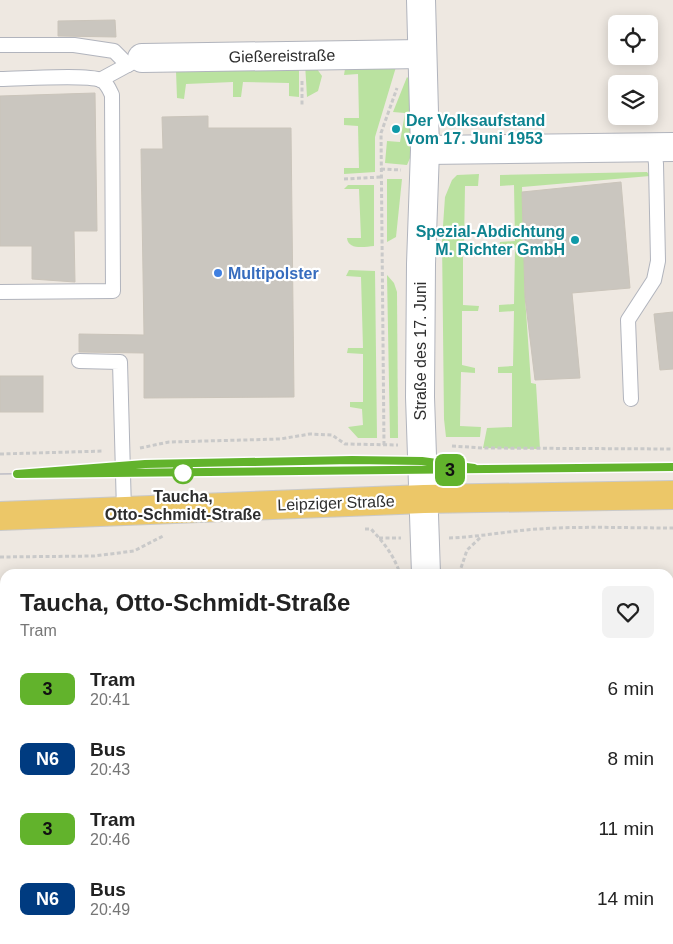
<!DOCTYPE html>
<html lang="en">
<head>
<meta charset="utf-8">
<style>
	body { margin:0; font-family:Arial,sans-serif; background:#f2f2f2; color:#222; height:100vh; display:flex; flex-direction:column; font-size:19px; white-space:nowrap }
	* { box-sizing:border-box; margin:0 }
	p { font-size:16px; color:#767676 }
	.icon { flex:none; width:28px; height:28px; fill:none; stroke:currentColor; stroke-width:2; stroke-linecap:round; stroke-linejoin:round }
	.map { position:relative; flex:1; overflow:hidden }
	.details { position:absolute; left:0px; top:569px; width:674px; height:376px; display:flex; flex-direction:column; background:#fff; border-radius:15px 15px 0 0; box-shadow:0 2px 12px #0003 }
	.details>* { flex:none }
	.badge { padding:0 10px; border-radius:8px; font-size:18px; line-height:32px }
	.tools { position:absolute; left:608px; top:15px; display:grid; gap:10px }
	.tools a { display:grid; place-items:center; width:50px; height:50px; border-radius:8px; background:#fff; box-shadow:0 2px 12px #0003; font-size:25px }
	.map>.badge { position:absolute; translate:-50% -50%; box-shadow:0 0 0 2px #fff }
	.round { display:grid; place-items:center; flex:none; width:52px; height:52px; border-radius:8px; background:#f2f2f2 }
	.overview { display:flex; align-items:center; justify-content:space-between; height:85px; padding:0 20px }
	h1 { font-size:24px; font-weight:700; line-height:38px }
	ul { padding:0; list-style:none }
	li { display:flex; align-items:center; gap:15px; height:70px; padding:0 20px }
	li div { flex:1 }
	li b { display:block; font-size:19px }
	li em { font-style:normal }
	li .badge { min-width:55px; font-weight:700; text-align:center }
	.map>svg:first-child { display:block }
	.green { fill:#bae2a0 }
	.building { fill:#cac6bf; stroke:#cac4ba }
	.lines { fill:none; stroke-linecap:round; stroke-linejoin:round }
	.lane-casing { stroke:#b1b4bd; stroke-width:16 }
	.street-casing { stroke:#b1b4bd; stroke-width:30 }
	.primary-casing { stroke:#c9c9c9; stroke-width:30 }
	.path { stroke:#c9c9c9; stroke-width:3; stroke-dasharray:4 2.5; stroke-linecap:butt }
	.lane { stroke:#fff; stroke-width:14 }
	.street { stroke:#fff; stroke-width:28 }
	.primary { stroke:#ecc768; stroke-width:28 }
	.tram { stroke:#a4a7b7; stroke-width:1 }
	.line-casing { stroke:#fff; stroke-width:11 }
	.line { stroke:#62b32c; stroke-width:8 }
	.culture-dot { fill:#0f9aa8; stroke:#fff; stroke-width:2 }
	.shop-dot { fill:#3f7fe0; stroke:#fff; stroke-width:2 }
	.stop-dot { fill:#fff; stroke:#62b32c; stroke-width:2.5 }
	.labels { text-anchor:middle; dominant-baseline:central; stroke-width:4.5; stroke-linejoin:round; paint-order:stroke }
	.street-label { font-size:16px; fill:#2e2e2e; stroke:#fff }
	.culture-label { font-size:16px; font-weight:bold; fill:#0d838f; stroke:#fff; text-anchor:start }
	.shop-label { font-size:16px; font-weight:bold; fill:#366cbe; stroke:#fff; text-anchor:start }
	.stop-label { font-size:16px; font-weight:bold; fill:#2e2e2e; stroke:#fff }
</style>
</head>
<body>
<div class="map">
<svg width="673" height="944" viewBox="0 0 673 944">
	<rect width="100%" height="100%" fill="#eee8e1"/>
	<!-- green -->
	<g class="green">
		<polygon points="299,62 299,97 289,96 289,83 243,82 241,97 233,97 233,82 186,84 184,99 177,98 176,71"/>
		<polygon points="305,63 317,69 322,76 318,91 307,97"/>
		<polygon points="396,67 375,137 375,172 344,174 344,168 359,168 358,126 344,125 344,118 359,118 358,74 344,75 345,69"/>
		<polygon points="407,77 410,80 413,151 407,165 385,163 387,141 400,142 405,113 393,112"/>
		<polygon points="647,172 650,176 522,187 525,297 531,383 536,384 540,449 483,448 487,428 512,427 512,373 498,373 498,367 513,366 514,311 499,312 499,305 514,304 515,248 499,248 500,242 515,241 514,185 500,186 500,175"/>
		<polygon points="479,174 478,186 465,186 464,244 480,244 479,249 463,249 463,305 479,306 478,311 462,311 462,365 475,368 475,373 461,372 460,426 481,427 480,437 446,437 444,419 442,240 445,197 452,180 457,175"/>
		<polygon points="387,179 402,179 396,237 387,242"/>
		<path d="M 348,185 L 374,185 L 374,246 C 364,247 348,250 347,238 L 361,238 L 359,189 L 344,189 Z"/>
		<polygon points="349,270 375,271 377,438 358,438 348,427 363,425 362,409 350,407 350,402 363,402 363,354 347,353 348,348 363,348 361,277 346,276"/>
		<polygon points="387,275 394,283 397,292 398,438 390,438"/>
	</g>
	<!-- building -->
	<g class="building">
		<polygon points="115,20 116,37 58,36 58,21"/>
		<polygon points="95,93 97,231 74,231 75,282 32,279 32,246 0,246 0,96"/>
		<polygon points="208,116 208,128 291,128 294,397 144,398 144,353 79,352 79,334 144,335 141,149 163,149 162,117"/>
		<polygon points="621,182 630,288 572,293 580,378 535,380 525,297 522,192"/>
		<polygon points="673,312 673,369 660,370 654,314"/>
		<rect x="0" y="376" width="43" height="36"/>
	</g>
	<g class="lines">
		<defs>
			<g id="lane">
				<polyline points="0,45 74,45 114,51 128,65"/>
				<path d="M 0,79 C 20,79 86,74 101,80 C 107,83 109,89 112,95 L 113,291 L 0,292"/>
				<polyline points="100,80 135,61"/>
				<polyline points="79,361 120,362 124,511"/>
				<polyline points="631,399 628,320 654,280 658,261 656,164 654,147"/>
				<polyline points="669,631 673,631"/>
				<polyline points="669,797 673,797"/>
				<polyline points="0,818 5,819"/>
				<polyline points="273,940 278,944"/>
			</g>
			<g id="street">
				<polyline points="421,0 425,150 421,264 420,397 426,574"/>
				<polyline points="142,58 422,54"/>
				<polyline points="425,150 673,147"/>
				<polyline points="440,940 440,944"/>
			</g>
			<polyline id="primary" points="0,516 424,499 673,495"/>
		</defs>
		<!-- lane casing -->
		<use href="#lane" class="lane-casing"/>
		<!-- street casing -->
		<use href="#street" class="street-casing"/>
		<!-- primary casing -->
		<use href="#primary" class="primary-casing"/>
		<!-- path -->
		<g class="path">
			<polyline points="302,81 302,106"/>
			<polyline points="381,169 401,170"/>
			<polyline points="344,179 381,177"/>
			<polyline points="384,445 381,133 397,88"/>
			<polyline points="452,446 483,448 673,449"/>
			<polyline points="140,448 169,442 280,439 310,434 332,435 345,444 398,445"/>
			<polyline points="0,454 104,451"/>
			<path d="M 365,529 L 371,529 C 383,542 393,554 399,571"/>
			<polyline points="379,538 401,538"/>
			<path d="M 449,538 C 479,537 508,531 538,529 C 582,526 628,528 673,528"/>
			<polyline points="0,557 94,556 134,551 163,536"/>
			<polyline points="459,574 467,550 481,537"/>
			<polyline points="0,855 5,856"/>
			<polyline points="44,940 44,944"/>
			<polyline points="408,940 409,944"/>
			<polyline points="474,944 474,940"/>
		</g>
		<!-- lane -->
		<use href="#lane" class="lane"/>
		<!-- street -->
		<use href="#street" class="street"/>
		<!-- primary -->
		<use href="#primary" class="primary"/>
		<!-- tram -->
		<g class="tram">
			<path d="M 109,467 C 165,463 221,463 277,462 C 334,460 392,458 449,465"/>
			<polyline points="0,474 673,467"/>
		</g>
	</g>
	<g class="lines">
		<defs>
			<polyline id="line" points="474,468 422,461 352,460 145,464 17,474 673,467"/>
		</defs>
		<!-- line casing -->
		<use href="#line" class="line-casing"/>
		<!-- line -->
		<use href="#line" class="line"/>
	</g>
	<!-- markers -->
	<g class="culture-dot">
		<circle cx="396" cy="129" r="5"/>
		<circle cx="575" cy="240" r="5"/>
	</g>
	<circle class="shop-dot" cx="218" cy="273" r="5"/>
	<circle class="stop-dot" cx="183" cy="473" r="10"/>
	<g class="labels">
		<!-- street labels -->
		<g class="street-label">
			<text transform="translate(282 56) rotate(-1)">Gießereistraße</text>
			<text transform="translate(420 351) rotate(-90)">Straße des 17. Juni</text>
			<text transform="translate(336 503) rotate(-2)">Leipziger Straße</text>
		</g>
		<!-- culture labels -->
		<g class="culture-label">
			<text x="406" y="120">Der Volksaufstand<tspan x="406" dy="18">vom 17. Juni 1953</tspan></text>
			<text x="565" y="231" text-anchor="end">Spezial-Abdichtung<tspan x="565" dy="18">M. Richter GmbH</tspan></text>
		</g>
		<!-- shop labels -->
		<g class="shop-label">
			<text x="228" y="273">Multipolster</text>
		</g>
		<!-- stop labels -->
		<g class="stop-label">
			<text x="183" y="496">Taucha,<tspan x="183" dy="18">Otto-Schmidt-Straße</tspan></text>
		</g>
	</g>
</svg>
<div class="tools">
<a><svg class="icon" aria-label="locate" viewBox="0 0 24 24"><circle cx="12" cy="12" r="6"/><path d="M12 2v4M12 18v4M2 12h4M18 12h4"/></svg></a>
<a><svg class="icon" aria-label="layers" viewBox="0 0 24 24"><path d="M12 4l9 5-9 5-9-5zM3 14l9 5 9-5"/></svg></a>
</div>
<b class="badge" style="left:450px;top:470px;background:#62b32c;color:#111">3</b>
<section class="details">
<div class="overview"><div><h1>Taucha, Otto-Schmidt-Straße</h1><p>Tram</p></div><a class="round"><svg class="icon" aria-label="heart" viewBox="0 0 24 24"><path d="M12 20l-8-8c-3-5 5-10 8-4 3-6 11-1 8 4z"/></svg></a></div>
<ul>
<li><span class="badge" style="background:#62b32c;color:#111">3</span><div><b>Tram</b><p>20:41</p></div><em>6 min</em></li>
<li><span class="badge" style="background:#003b80;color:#fff">N6</span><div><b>Bus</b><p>20:43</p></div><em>8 min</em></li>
<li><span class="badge" style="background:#62b32c;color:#111">3</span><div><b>Tram</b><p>20:46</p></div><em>11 min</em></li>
<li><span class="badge" style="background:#003b80;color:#fff">N6</span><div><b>Bus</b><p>20:49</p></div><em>14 min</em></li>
</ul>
</section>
</div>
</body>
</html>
